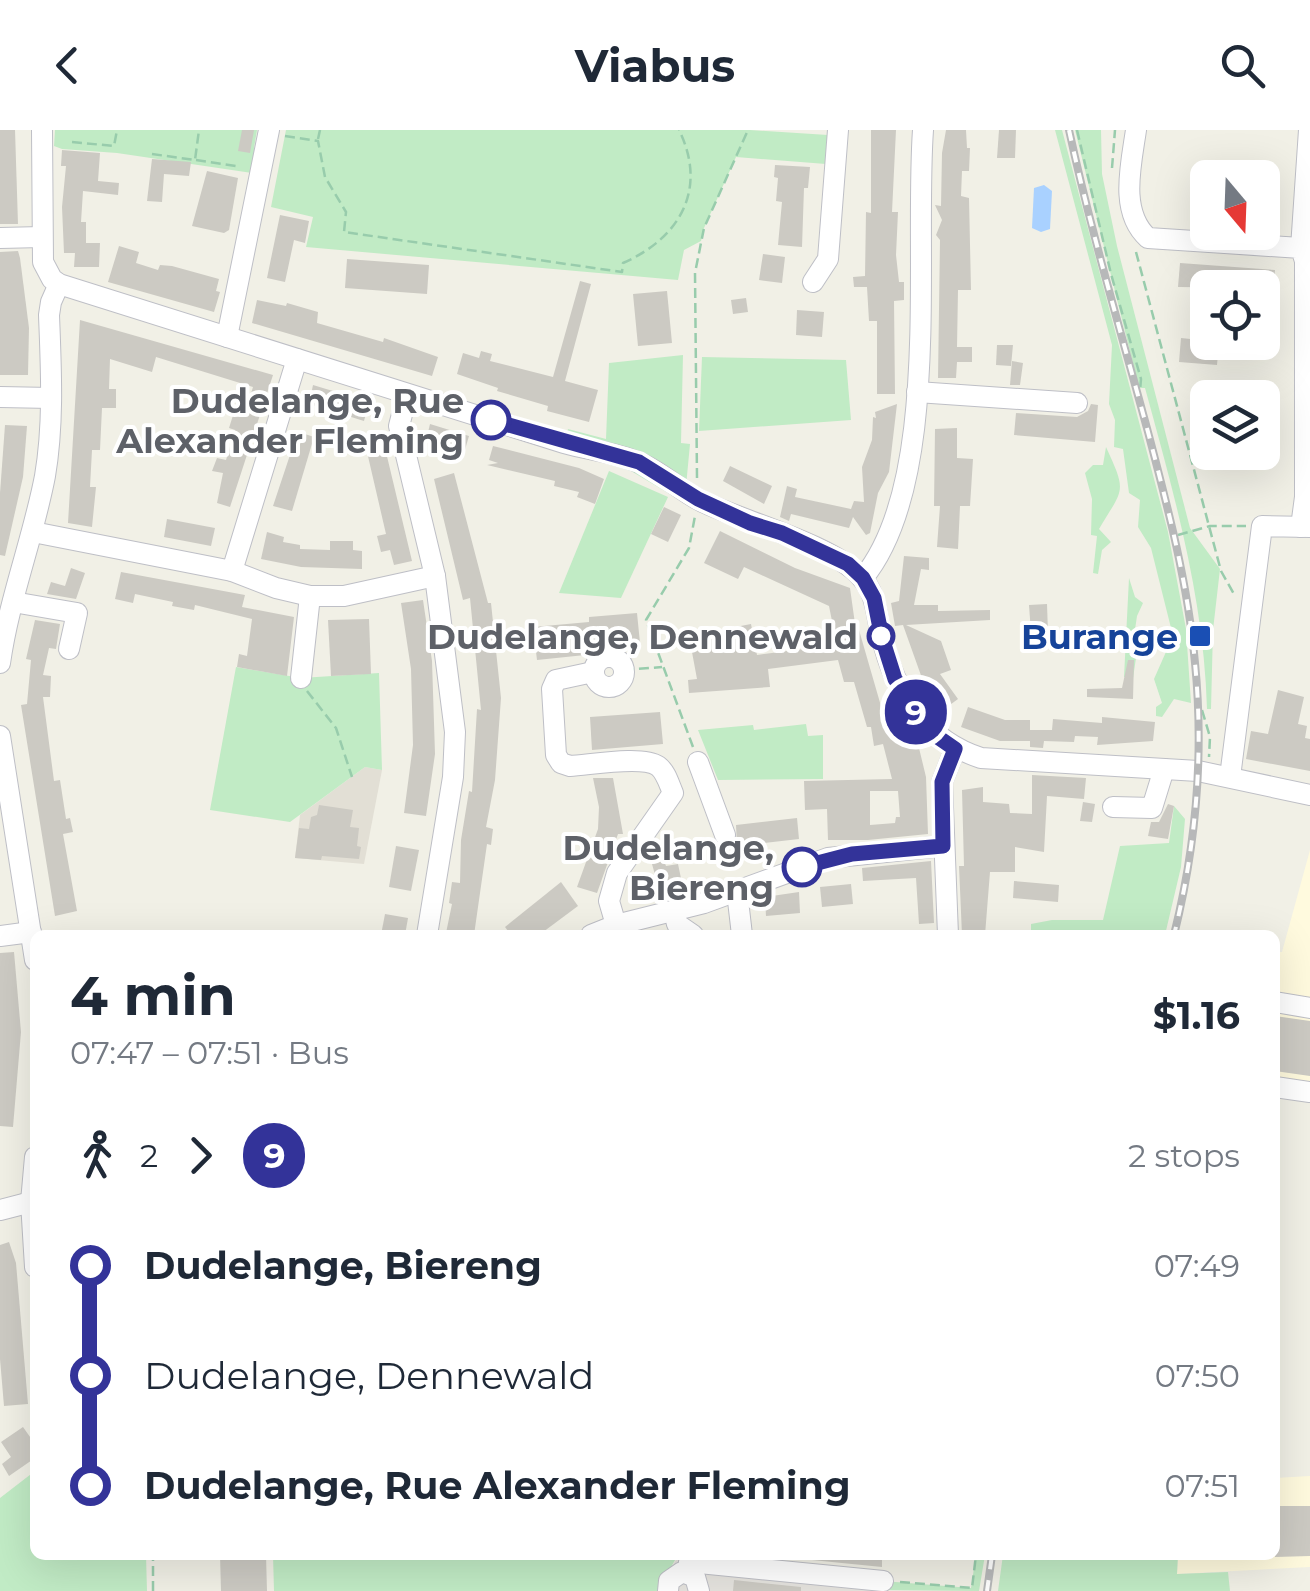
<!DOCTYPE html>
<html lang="en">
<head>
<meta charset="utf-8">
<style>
	body { margin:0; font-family:Montserrat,sans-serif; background:#f2f2f3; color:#1f2937; height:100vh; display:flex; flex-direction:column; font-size:38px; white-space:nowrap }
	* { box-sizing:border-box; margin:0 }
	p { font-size:32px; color:#747a83 }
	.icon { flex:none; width:55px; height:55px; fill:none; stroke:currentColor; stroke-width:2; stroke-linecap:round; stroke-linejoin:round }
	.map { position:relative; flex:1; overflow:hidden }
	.details { position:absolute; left:30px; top:800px; width:1250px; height:630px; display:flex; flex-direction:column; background:#fff; border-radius:15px; box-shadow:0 10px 40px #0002 }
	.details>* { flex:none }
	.badge { padding:0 20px; border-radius:32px; font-size:35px; line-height:65px }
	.needle { width:65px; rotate:161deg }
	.controls { position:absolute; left:1190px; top:30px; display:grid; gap:20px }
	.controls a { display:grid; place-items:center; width:90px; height:90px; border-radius:15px; background:#fff; box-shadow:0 10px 40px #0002; font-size:50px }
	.map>.badge { position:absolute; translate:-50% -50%; box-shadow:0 0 0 5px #fff }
	.legs { display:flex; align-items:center; gap:15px; height:110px; padding:0 40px; font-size:32px }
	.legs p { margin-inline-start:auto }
	.headline { display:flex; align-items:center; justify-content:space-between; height:170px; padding:0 40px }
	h1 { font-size:55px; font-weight:700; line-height:75px }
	ul { padding:0 40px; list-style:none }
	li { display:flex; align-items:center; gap:35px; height:110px; font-size:38px }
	li i { display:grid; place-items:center; width:15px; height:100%; margin:0 12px; background:currentColor }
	li i::after { content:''; width:25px; height:25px; margin:-12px; border:8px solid; border-radius:50%; background:#fff }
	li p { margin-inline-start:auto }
	li:first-child i { background:linear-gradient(#0000 50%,currentColor 0) }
	li:last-child i { background:linear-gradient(currentColor 50%,#0000 0) }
	header { display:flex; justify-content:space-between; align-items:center; height:130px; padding:0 40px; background:#fff; font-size:45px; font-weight:700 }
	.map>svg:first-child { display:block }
	.commercial { fill:#fffade }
	.industrial { fill:#e5e3de }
	.education { fill:#e2dfd5 }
	.green { fill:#c1ebc5 }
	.water { fill:#a9d1ff }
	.building { fill:#cccac3; fill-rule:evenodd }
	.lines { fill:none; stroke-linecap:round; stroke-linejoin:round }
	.minor-casing { stroke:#bebfc6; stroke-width:22 }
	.path { stroke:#98ccac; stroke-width:2.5; stroke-dasharray:10 5; stroke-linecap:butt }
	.minor { stroke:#fff; stroke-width:20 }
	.rail-casing { stroke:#b7b8b9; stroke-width:8 }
	.rail { stroke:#fff; stroke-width:4; stroke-dasharray:11; stroke-linecap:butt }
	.line-1-casing { stroke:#fff; stroke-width:22 }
	.line-1 { stroke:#339; stroke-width:15 }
	.stop-1-dot { fill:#fff; stroke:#339; stroke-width:5 }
	.transit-dot { fill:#1a4fb4; stroke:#fff; stroke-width:4 }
	.labels { text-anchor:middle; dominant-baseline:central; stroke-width:8; stroke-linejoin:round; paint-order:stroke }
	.stop-label { font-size:35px; font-weight:bold; fill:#5e6168; stroke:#fff; text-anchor:end }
	.transit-label { font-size:35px; font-weight:bold; fill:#164399; stroke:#fff; text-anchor:end }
</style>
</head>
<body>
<header><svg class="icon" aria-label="back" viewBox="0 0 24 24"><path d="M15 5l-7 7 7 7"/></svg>Viabus<svg class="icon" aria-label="search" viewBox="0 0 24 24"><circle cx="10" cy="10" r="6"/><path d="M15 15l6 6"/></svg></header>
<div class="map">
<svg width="1310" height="1461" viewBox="0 0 1310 1461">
	<rect width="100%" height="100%" fill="#f1f0e6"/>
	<!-- commercial -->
	<g class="commercial">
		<polygon points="1310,720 1310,968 1275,964 1275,822 1282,822"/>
		<polygon points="1310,1346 1310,1437 1177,1444 1178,1425 1275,1425 1275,1348"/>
	</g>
	<!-- industrial -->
	<polygon class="industrial" points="676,1430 689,1432 888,1461 664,1461 664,1449"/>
	<!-- education -->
	<polygon class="education" points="365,637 382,640 364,734 295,728 300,685"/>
	<!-- green -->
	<g class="green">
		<polygon points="55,0 257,0 254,18 256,19 252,43 117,23 62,19 54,16"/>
		<polygon points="286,0 750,0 828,5 826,34 736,27 704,98 701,111 684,120 678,150 306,117 313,87 271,77"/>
		<polygon points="1055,0 1062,0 1168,402 1186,499 1191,573 1174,569 1162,587 1156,586 1156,577 1162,573 1154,549 1173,506 1151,418 1138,397 1140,370 1129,363 1123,319 1114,317 1115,290 1109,274 1112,215"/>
		<path d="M 1075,0 L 1101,0 L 1102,44 L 1117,116 L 1190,398 L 1220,439 L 1213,500 L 1211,579 L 1207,579 C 1204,468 1174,364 1145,258 L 1139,258 Z"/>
		<polygon points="683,225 681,313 690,314 685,367 678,369 631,341 610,335 612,325 564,313 568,299 606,309 609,233"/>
		<polygon points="702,227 846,230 851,290 699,301"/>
		<path d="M 1106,317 C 1127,363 1124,357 1099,399 L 1111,412 L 1102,420 L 1098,444 L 1093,443 L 1097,406 L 1091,405 L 1092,369 L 1085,343 L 1093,335 L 1103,335 Z"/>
		<polygon points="609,341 668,367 621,468 559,463"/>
		<polygon points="1129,448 1135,467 1143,473 1137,486 1131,527 1136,528 1133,548 1124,547"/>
		<polygon points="236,537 301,548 379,543 382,640 365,637 290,692 210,680"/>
		<polygon points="806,594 808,606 823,605 823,649 718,650 698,600 753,595 754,600"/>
		<polygon points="1174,676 1185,689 1181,737 1165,805 1031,805 1031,794 1052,790 1103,790 1120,716 1169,713"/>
		<polygon points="35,1341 35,1425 146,1425 147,1461 0,1461 0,1368"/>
		<polygon points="273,1425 678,1425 664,1449 664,1461 274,1461"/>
		<polygon points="976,1425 985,1425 979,1461 881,1460 883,1451 971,1458"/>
		<polygon points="1003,1425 1178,1425 1177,1444 1228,1442 1230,1461 998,1461"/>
	</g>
	<!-- water -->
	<polygon class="water" points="1044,55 1052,61 1050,99 1041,102 1032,98 1034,58"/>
	<!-- building -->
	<g class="building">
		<polygon points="0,0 15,0 18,94 0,94"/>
		<polygon points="242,0 254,0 250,23 238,21"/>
		<polygon points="871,0 896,0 892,82 898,82 896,125 899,152 904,152 904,170 894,171 895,264 877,264 877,191 869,191 867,157 854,157 853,147 865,146 866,82 871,83"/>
		<polygon points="946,0 966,0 967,18 970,18 969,41 962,41 961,66 969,68 971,160 958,160 957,217 972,217 972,232 957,232 956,248 938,248 940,110 936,105 942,90 935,75 941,76 942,23"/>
		<polygon points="999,0 1016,0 1015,28 997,28"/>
		<polygon points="62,20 100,23 98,51 119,53 118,65 83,61 81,92 86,92 86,113 100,113 99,137 74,137 75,123 64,123 62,77 66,36 61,36"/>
		<polygon points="152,29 191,32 189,46 164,44 162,72 147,71"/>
		<polygon points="775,35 810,37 808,58 804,58 802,117 778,115 782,72 776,71 778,48 774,47"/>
		<polygon points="207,41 238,48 229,100 224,103 192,96"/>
		<polygon points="280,85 309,91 305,113 294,110 285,152 267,148"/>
		<polygon points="119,116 139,122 136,133 158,140 160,135 172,136 219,149 216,161 220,162 214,182 108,152"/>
		<polygon points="0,122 18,121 20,128 29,198 28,245 0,245"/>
		<polygon points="763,124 785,127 782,153 759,150"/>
		<polygon points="347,129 429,135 427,164 345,158"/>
		<polygon points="1180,133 1275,140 1273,164 1262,163 1262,158 1178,157"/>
		<polygon points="580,151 591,154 565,251 598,260 589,292 547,281 548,276 497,261 498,258 457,244 463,223 479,228 481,221 492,224 490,231 553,247"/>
		<polygon points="667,161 672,213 638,216 633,164"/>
		<polygon points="746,168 748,182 733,184 731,170"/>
		<polygon points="257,170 286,176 287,173 318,182 317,193 383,212 384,208 438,227 432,246 252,193"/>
		<polygon points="797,180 824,182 822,207 796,205"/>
		<polygon points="80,190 273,245 230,377 217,373 223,343 212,341 217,328 226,330 235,300 229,298 235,279 245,283 253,257 156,227 152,242 110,229 109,259 116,259 116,278 102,278 100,320 92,320 90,357 96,357 92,397 68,393"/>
		<polygon points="1181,208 1219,212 1217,235 1179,232"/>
		<polygon points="997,215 1013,215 1011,236 996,235"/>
		<polygon points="1012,231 1023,233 1020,255 1010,255"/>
		<polygon points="313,255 369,272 364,291 309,274"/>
		<polygon points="897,274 889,342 878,363 870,403 866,405 853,387 849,398 791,384 789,391 780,387 787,356 797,359 795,367 851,379 854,371 864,372 862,337 872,310 873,287 876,288 875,282"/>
		<polygon points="1091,274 1098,275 1095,312 1014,305 1016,283 1077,287 1088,281"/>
		<polygon points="430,294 469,306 464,323 426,311"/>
		<polygon points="5,295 27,296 23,347 5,426 0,425 0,363"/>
		<polygon points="957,298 957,328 973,329 970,376 960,376 958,419 937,417 940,376 934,376 935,299"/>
		<polygon points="302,303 314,307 292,381 273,376 297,304"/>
		<polygon points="493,316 579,338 604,349 595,374 577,367 579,362 554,356 555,351 487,335 498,333 489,330"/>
		<polygon points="385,318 412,431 394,435 390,420 381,422 377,406 386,404 367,322"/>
		<polygon points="730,336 772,356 764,374 723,351"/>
		<polygon points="454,343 488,473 491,473 501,568 495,650 486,697 493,699 491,715 487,714 474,805 446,803 452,774 449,773 452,752 460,753 461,710 469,661 472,662 477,579 481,580 470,468 463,470 434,349"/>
		<polygon points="664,377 681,385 668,412 651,404"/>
		<polygon points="167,389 215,398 211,416 164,407"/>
		<path d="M 720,401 L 795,438 L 850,458 L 856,501 L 859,500 L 883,583 L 896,578 L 913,619 L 919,618 L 926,647 L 928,704 L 868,710 L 828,710 L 827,679 L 805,680 L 804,651 L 892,649 L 883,614 L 874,616 L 871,597 L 867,597 L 854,552 L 844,552 L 838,530 L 768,539 L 770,557 L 689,563 L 688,550 L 697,549 L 689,506 L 751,494 L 757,525 L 819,517 L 833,513 L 829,507 L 835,506 L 829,476 L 744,437 L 738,449 L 704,433 ZM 870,661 L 898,661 L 900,687 L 896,687 L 895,693 L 870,695 Z"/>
		<polygon points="267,402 284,407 283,412 300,415 300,419 330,420 330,411 353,411 353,420 362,421 362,439 301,437 261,429"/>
		<polygon points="904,426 929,428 929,440 921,439 914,475 938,475 938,481 990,480 990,490 906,495 941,511 951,540 940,544 958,569 943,580 923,551 903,495 895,496 891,473 899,471"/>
		<polygon points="71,438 85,443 76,469 47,464 51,452 65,456"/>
		<polygon points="121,442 245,465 242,477 294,487 287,546 237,537 239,524 247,526 252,489 195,475 194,480 172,476 173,472 135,464 133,473 115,469"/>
		<polygon points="423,470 432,531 435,624 426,686 404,683 413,615 411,539 401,473"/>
		<polygon points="1047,474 1048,503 1031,503 1029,475"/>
		<polygon points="637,483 640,513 584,516 585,525 537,530 533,497 589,492 589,487"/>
		<polygon points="369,489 371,544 331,546 328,490"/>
		<polygon points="35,490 60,494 56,519 49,518 43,545 51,546 50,567 43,567 54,651 60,650 66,689 70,688 73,702 63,704 77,781 55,786 21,575 27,574 31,530 26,529"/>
		<polygon points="1128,530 1134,530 1133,569 1087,567 1087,559 1122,558"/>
		<polygon points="1278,560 1304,567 1298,594 1307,596 1305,608 1310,609 1310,641 1246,629 1251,601 1268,604"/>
		<polygon points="968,577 1005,590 1030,590 1030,600 1052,600 1053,589 1102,593 1102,587 1155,592 1153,611 1097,615 1098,607 1075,606 1074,612 1044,611 1043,618 1030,617 1030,611 1000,611 961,597"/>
		<polygon points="660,582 663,614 592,620 590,587"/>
		<polygon points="1032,645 1086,648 1084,669 1047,666 1044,722 1015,717 1015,742 990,742 985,805 962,805 959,736 964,736 962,660 983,657 983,672 1009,674 1010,683 1032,684"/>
		<polygon points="593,648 613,648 623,704 618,704 597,763 577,757 598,699 599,677"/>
		<polygon points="1083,672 1095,674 1092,692 1080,691"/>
		<polygon points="1168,674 1174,676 1168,709 1148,706 1151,692 1159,692"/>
		<polygon points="319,675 353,680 350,697 359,698 357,716 361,717 359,729 322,726 321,730 295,728 299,698 309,699 311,687 317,685"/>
		<polygon points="797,688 799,709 737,716 736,695"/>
		<polygon points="396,716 419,720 411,761 389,757"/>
		<polygon points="664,731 666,736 678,734 682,753 672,759 668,757 659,759 652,734"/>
		<polygon points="931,731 934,793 919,794 916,748 863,751 862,738"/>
		<polygon points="1014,751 1059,755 1058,772 1013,768"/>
		<polygon points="561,752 578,776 539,805 511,805 505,797"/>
		<polygon points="851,754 853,774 822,777 820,757"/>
		<polygon points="799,762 800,783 766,786 765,767"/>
		<polygon points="385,784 408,788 405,805 381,805"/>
		<polygon points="14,822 21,902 13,997 0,996 0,823"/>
		<polygon points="1275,886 1310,891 1310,946 1275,941"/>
		<polygon points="9,1112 16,1133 28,1274 4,1276 0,1229 0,1115"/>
		<polygon points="23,1297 35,1314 35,1328 9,1346 2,1334 11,1327 1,1312"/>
		<polygon points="1275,1376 1310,1376 1310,1426 1275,1427"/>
		<polygon points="220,1425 266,1425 267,1461 221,1461"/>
		<polygon points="813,1425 882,1430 882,1437 812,1430"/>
		<polygon points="734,1450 801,1457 801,1461 733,1461"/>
	</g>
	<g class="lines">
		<defs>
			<g id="minor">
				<path d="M 42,0 L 43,132 L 52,149 L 59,154 L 564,313 C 588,320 615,322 638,332 C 661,341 680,361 703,372 C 743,391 835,416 861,447 C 876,463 876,483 881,504 C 894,561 923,609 981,628 L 1198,641 L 1310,665"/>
				<path d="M 1136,0 C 1131,35 1119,82 1148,108 L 1301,118 L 1305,131 L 1305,367 L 1301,397"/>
				<polyline points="0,108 42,107"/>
				<polyline points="1301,118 1309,0"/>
				<polyline points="813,152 828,129 838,0"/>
				<polyline points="227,207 269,0"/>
				<polyline points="917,262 1077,273"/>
				<polyline points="407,265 399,296 435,446 455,602 453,647 427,805"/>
				<polyline points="0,267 51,268"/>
				<polyline points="33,402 232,441 276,458 310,466 344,466 435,446"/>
				<polyline points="232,441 297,229"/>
				<path d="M 863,448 C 942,352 914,123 923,0"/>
				<polyline points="13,472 77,483 69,519"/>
				<circle cx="609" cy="542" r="15"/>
				<path d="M 0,533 C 9,469 33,409 45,346 C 54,293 51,238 49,185 L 51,172 L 59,154"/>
				<path d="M 593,542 L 556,550 L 552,559 L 556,625 L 561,633 L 570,636 C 590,635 642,625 658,636 C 666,642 669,654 673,663 L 617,743 L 609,771 L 616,795"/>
				<polyline points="301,548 310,466"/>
				<polyline points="0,606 35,830"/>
				<polyline points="698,632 725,705"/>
				<polyline points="1230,647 1262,396 1310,397"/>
				<polyline points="1113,677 1152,678 1164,639"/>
				<polyline points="737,762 742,805"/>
				<polyline points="674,782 677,794 693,805"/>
				<polyline points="591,805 616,795 704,773 828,728 943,716"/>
				<polyline points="948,805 942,652 955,619"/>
				<polyline points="0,806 31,802"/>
				<polyline points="1275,872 1310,878"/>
				<polyline points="1275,957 1310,962"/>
				<polyline points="35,1027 31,1072 35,1137"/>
				<polyline points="0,1080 35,1071"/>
				<polyline points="689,1432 883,1451"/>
				<polyline points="668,1461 669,1451 682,1442 695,1447 699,1461"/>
			</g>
		</defs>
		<!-- minor casing -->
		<use href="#minor" class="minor-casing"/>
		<!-- path -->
		<g class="path">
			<polyline points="1077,0 1111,144 1141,249 1140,261"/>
			<path d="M 285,6 L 318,11 L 325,47 L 346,82 L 344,102 L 622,142 L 623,133 C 680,108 708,59 679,0"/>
			<polyline points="318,9 320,0"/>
			<polyline points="72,12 114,16 117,0"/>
			<polyline points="152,24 195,30 199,0"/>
			<polyline points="196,30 236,36"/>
			<polyline points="1112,38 1115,0"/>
			<polyline points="1136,122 1221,441 1235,466"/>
			<polyline points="697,348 695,143 704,98 748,0"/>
			<polyline points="1178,405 1210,396 1246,396"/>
			<polyline points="624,540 662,537"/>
			<polyline points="307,561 336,598 352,647"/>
			<polyline points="1202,580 1210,607 1209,627"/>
			<polyline points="693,617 646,490 689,418 695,386"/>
			<polyline points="900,1452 972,1458 976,1425"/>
			<polyline points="153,1461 153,1425"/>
		</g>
		<!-- minor -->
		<use href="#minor" class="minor"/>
		<defs>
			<g id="rail">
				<path d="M 1069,0 C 1091,102 1121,202 1148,302 C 1168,378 1188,454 1195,533 C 1204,624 1196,716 1174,805"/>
				<polyline points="987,1461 992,1425"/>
			</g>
		</defs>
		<!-- rail casing -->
		<use href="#rail" class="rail-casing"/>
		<!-- rail -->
		<use href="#rail" class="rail"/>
	</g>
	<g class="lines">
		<defs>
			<polyline id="line-1" points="491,290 639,332 698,369 750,393 782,403 848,434 863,448 874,468 882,508 895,549 932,603 955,619 942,652 943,716 852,724 802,737"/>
		</defs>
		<!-- line-1 casing -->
		<use href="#line-1" class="line-1-casing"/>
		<!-- line-1 -->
		<use href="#line-1" class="line-1"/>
	</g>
	<!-- markers -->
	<g class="stop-1-dot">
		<circle cx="491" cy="290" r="18"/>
		<circle cx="881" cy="506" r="12"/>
		<circle cx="802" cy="737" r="18"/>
	</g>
	<rect class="transit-dot" x="1188" y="494" width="24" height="24" rx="5"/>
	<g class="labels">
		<!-- stop labels -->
		<g class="stop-label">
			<text x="464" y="270">Dudelange, Rue<tspan x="464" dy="40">Alexander Fleming</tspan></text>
			<text x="858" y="506">Dudelange, Dennewald</text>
			<text x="774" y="717">Dudelange,<tspan x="774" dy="40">Biereng</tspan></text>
		</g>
		<!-- transit labels -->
		<g class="transit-label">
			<text x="1178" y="506">Burange</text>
		</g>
	</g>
</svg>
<div class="controls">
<a><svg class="needle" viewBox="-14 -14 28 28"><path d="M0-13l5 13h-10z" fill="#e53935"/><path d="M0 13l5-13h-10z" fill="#747a83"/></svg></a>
<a><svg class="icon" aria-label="locate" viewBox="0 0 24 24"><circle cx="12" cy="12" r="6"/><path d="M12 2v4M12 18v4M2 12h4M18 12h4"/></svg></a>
<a><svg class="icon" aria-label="layers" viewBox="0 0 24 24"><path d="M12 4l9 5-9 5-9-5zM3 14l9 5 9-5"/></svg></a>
</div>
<b class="badge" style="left:916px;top:582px;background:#339;color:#fff">9</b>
<section class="details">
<div class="headline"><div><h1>4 min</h1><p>07:47 – 07:51 · Bus</p></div><b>$1.16</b></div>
<div class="legs"><svg class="icon" aria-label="walk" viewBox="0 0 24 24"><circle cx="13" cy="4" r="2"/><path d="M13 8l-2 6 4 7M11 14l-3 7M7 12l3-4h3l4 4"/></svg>2<svg class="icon" aria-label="forward" viewBox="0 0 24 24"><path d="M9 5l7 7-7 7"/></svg><b class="badge" style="background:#339;color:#fff">9</b><p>2 stops</p></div>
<ul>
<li><i style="color:#339"></i><b>Dudelange, Biereng</b><p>07:49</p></li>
<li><i style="color:#339"></i><span>Dudelange, Dennewald</span><p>07:50</p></li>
<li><i style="color:#339"></i><b>Dudelange, Rue Alexander Fleming</b><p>07:51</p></li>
</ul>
</section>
</div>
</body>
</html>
